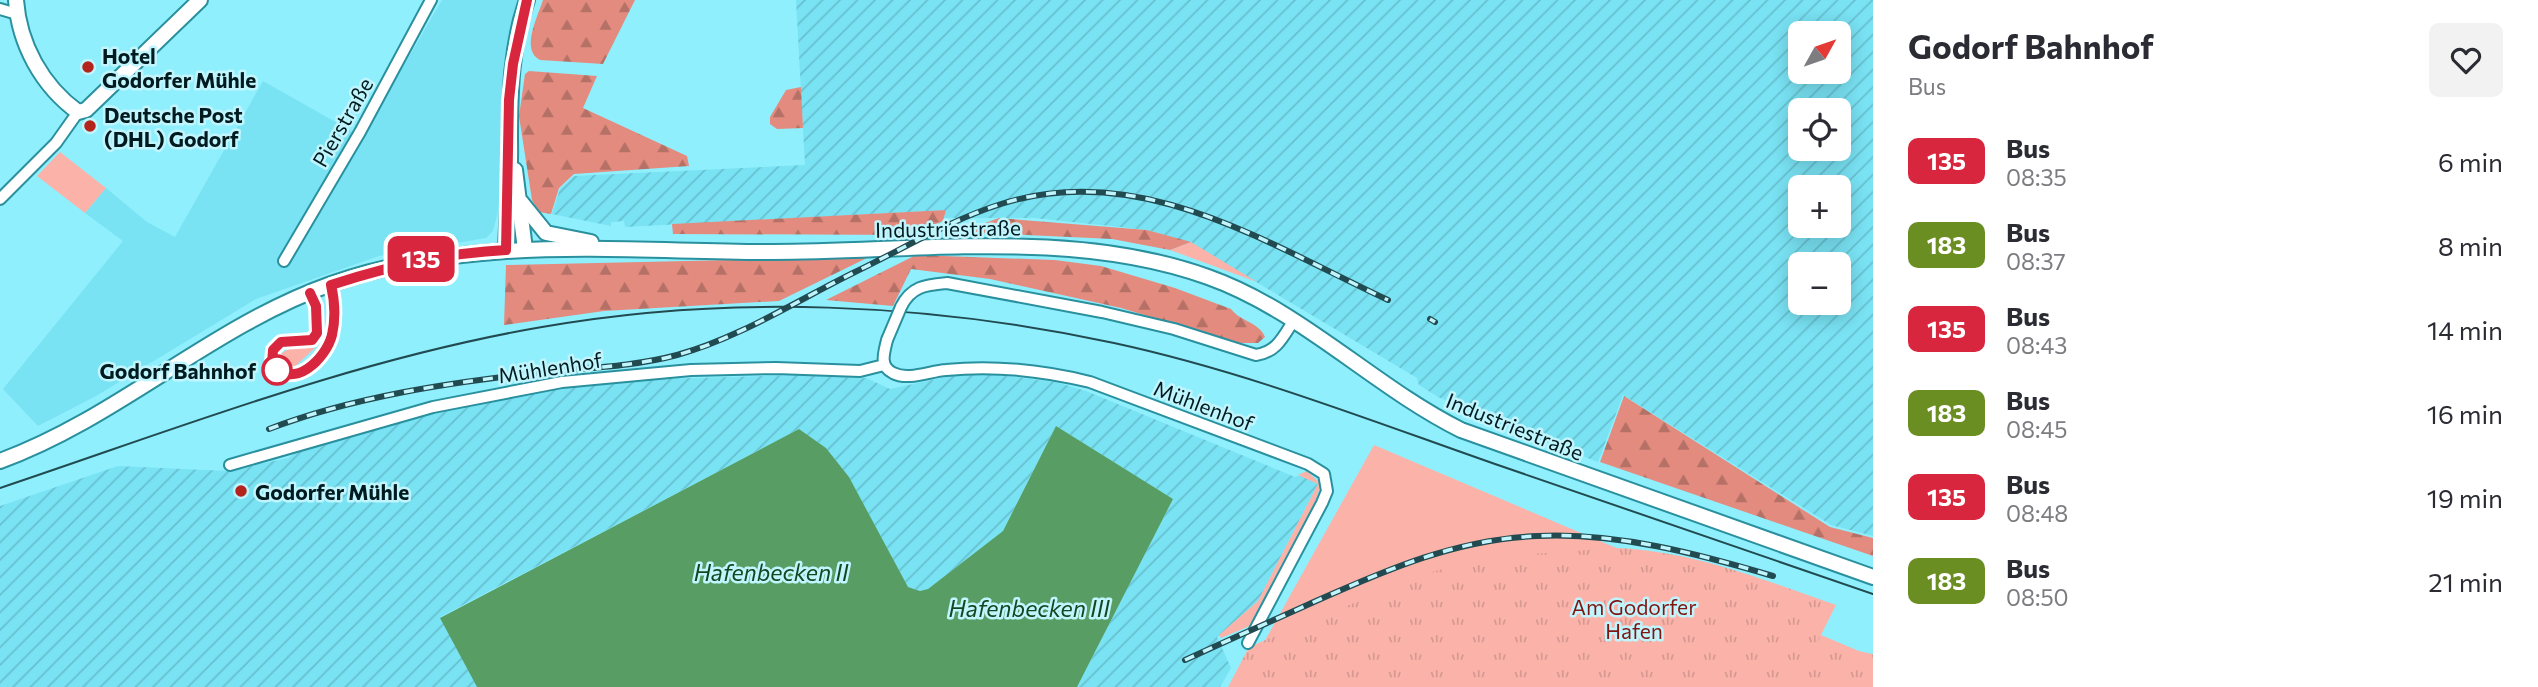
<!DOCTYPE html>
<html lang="en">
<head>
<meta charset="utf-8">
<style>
	body { margin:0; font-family:Commissioner,sans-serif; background:#f2f2f3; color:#2b2b33; height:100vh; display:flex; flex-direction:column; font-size:26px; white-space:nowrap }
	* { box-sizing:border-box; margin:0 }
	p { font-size:23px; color:#7c7c81 }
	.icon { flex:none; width:38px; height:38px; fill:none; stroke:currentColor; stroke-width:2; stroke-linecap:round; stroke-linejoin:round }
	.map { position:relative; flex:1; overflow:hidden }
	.drawer { display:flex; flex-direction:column; background:#fff; width:665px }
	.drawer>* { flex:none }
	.badge { padding:0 14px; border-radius:10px; font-size:24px; line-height:46px }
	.needle { width:46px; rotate:50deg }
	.controls { position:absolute; left:1788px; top:21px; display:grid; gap:14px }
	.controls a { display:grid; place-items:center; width:63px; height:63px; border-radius:10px; background:#fff; box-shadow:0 4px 18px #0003; font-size:35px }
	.map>.badge { position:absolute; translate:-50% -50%; box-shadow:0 0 0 4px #fff }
	.round { display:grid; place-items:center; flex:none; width:74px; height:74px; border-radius:10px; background:#f2f2f3 }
	.head { display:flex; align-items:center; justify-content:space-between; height:119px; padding:0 35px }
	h1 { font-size:33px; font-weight:700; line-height:52px }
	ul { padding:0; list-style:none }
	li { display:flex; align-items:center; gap:21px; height:84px; padding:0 35px }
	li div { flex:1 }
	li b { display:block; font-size:26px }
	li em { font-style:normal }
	li .badge { min-width:77px; font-weight:700; text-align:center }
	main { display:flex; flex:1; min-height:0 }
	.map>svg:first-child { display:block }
	.built { fill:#79e2f3 }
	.industrial { fill:url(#industrial-furrows); fill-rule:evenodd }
	.green { fill:#fbb3a9 }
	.forest { fill:url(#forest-firs) }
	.park { fill:url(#park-tufts) }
	.water { fill:#579d64 }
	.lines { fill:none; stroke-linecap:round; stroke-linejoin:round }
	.street-casing { stroke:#2a909e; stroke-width:14 }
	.secondary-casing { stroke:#2a909e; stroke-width:18 }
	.street { stroke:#fff; stroke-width:10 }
	.secondary { stroke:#fff; stroke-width:14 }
	.tram { stroke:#214b51; stroke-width:2 }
	.rail-casing { stroke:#214b51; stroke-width:6 }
	.rail { stroke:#c0f5fe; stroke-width:3.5; stroke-dasharray:10; stroke-linecap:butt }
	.street-bridge-casing { stroke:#2a909e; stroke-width:14; stroke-linecap:butt }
	.street-bridge { stroke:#fff; stroke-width:10 }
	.line-casing { stroke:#fff; stroke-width:16 }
	.line { stroke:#d7263d; stroke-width:10 }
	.poi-dot { fill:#b3241d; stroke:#c0f5fe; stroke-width:2.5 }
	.stop-dot { fill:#fff; stroke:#d7263d; stroke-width:3.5 }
	.labels { text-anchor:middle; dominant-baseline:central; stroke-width:5; stroke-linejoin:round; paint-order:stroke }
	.poi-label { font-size:21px; font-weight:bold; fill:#001b1f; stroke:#c0f5fe; text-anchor:start }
	.street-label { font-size:21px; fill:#001b1f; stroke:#c0f5fe }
	.stop-label { font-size:21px; font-weight:bold; fill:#001b1f; stroke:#c0f5fe; text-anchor:end }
	.park-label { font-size:21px; fill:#7f1611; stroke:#c0f5fe }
	.water-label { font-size:23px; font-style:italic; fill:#144720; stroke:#c0f5fe }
</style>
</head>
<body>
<main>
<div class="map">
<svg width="1873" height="687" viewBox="0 0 1873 687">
	<defs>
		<pattern id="industrial-furrows" width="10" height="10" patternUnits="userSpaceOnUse" patternTransform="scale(1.75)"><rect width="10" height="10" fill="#79e2f3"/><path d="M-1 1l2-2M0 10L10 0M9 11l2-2" fill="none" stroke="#67c1d0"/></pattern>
		<pattern id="forest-firs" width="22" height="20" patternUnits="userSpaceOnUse" patternTransform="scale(1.75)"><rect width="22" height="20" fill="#e48b7f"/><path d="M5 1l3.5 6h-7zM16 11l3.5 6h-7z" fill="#b67167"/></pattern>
		<pattern id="park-tufts" width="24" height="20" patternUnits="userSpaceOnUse" patternTransform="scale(1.75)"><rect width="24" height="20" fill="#fbb3a9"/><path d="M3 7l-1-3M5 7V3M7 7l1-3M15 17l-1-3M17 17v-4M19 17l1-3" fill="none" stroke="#d59991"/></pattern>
	</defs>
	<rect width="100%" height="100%" fill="#90effd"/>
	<!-- built -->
	<polygon class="built" points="442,0 521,0 506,45 499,208 493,231 486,238 379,256 256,299 96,396 38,426 3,389 123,241 85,213 106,188 147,222 175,237 263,81 362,137"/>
	<!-- industrial -->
	<g class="industrial">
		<path d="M 796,0 L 1873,0 L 1873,536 L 1831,525 L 1623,395 L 1598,462 L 1518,431 L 1438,397 L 1419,385 L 1417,378 L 1191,243 L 1148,230 L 1034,218 L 944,218 L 946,210 L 625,227 L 624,221 L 611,222 L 611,226 L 552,214 L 560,189 L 574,176 L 805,165 ZM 1801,33 L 1839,33 L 1839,72 L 1801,72 ZM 1801,110 L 1839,110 L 1839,149 L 1801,149 ZM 1801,187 L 1839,187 L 1839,226 L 1801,226 ZM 1801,264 L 1839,264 L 1839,303 L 1801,303 Z"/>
		<polygon points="970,372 1056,382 1086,391 1295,477 1301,475 1318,484 1258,601 1217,637 1231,668 1220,687 1077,687 1173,499 1056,426 1003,531 928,589 920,591 908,587 849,477 826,448 799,429 440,617 477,687 0,687 0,506 118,466 227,471 288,458 299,451 417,416 557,389 625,380 794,375 866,378 890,389"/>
	</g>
	<!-- green -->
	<g class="green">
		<polygon points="60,152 106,188 85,213 37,176"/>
		<polygon points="1191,242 1257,282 1170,250"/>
		<polygon points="294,346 315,348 292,369 284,364 282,353"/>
		<polygon points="1374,445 1873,657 1873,687 1239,687"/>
		<polygon points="1307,471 1321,484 1314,505 1252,625 1221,638 1219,635 1258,601 1318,484 1298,475"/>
	</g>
	<!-- forest -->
	<g class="forest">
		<path d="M 543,0 L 635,0 L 603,64 L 540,60 C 520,50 538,16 543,0 Z"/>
		<polygon points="529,71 597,76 583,108 687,156 689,166 574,174 559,188 551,214 539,212 532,200 519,116 525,74"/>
		<polygon points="801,87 803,128 777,129 770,124 770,117 786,90"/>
		<polygon points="946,210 943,221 913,235 673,234 672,224"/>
		<polygon points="999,218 1147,230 1191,242 1170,250 1112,239 960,232"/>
		<path d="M 916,255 L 1055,260 L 1101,266 L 1175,288 L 1231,309 C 1241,322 1259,322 1265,337 L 1258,343 L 1237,343 L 1121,308 L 990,279 L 911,269 L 893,306 L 826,300 Z"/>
		<polygon points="869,257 779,301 604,311 504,325 506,265"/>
		<polygon points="1624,396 1830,527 1873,538 1873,556 1600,462"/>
	</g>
	<!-- park -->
	<path class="park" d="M 1617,548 C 1693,551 1764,580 1836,605 L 1817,643 L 1873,654 L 1873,687 L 1228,687 L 1249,647 L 1420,575 L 1490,557 Z"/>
	<!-- water -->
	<polygon class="water" points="1056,426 1173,499 1077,687 477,687 440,618 799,429 826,448 849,477 908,587 920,591 928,589 1003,531"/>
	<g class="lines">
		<defs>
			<g id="street">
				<polyline points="0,9 17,14"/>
				<polyline points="0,199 56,143 78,112"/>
				<polyline points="284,261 360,132 431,0"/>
				<path d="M 901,307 C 911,286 926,285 947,283 L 1102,312 L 1174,329 L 1256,355 C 1277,352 1283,337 1294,320"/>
				<path d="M 887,340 C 884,353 879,366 893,373 C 908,381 930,371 946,370 C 995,365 1041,370 1090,382 L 1308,464 L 1324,474 L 1327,491 L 1322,503 L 1248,643"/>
				<polyline points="230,465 433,407 562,382 691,370 776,368 860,371 884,365"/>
			</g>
			<g id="secondary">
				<path d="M 16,0 C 19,44 42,86 78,112 L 86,110 L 200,0"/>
				<polyline points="515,170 525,249"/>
				<polyline points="521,202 546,233 591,242"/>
				<path d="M 506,250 C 507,214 511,177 510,140 C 510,92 511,46 527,0"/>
				<path d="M 0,461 C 118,418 212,326 331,284 C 473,234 624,252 773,252 C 915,252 1072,228 1208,277 C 1301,310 1373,386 1461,430 L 1873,577"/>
			</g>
		</defs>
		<!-- street casing -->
		<use href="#street" class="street-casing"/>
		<!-- secondary casing -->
		<use href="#secondary" class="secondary-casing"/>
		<!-- street -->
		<use href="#street" class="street"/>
		<!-- secondary -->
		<use href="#secondary" class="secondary"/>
		<!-- tram -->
		<path class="tram" d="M 0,488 C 179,428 355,359 542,327 C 729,294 928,303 1114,343 C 1244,371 1369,420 1495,464 C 1621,508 1747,551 1873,594"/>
		<defs>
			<g id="rail">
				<polyline points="1430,319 1435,322"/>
				<path d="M 269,429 C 353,397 446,383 536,373 C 582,368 632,367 677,355 C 739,338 798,300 855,272 C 903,249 950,220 1001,204 C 1140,160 1266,243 1388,300"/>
				<path d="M 1185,660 C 1228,640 1272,621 1316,601 C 1388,569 1457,539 1538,536 C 1616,532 1699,554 1773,576"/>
			</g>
		</defs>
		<!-- rail casing -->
		<use href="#rail" class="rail-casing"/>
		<!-- rail -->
		<use href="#rail" class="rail"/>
		<defs>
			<polyline id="street-bridge" points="887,340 901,307"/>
		</defs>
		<!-- street-bridge casing -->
		<use href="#street-bridge" class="street-bridge-casing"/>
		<!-- street-bridge -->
		<use href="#street-bridge" class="street-bridge"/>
	</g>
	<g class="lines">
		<defs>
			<path id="line" d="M 310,293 L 316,306 L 317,333 L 312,340 L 281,342 L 273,350 L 272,364 C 293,391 326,359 332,335 C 336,317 335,302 331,285 C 389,266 445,253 506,250 L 509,100 L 513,64 L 527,0"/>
		</defs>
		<!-- line casing -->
		<use href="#line" class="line-casing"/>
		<!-- line -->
		<use href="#line" class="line"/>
	</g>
	<!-- markers -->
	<g class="poi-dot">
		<circle cx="88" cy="67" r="7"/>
		<circle cx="90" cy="126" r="7"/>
		<circle cx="241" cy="491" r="7"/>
	</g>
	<circle class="stop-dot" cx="277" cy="370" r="14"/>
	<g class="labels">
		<!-- poi labels -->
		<g class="poi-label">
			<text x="102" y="55">Hotel<tspan x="102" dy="24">Godorfer Mühle</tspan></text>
			<text x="104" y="114">Deutsche Post<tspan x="104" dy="24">(DHL) Godorf</tspan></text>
			<text x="255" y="491">Godorfer Mühle</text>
		</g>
		<!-- street labels -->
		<g class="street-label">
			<text transform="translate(342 122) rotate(-60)">Pierstraße</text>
			<text transform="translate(948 228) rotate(-1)">Industriestraße</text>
			<text transform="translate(550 367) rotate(-9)">Mühlenhof</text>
			<text transform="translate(1204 405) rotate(21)">Mühlenhof</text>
			<text transform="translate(1515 426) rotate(22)">Industriestraße</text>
		</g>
		<!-- stop labels -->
		<g class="stop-label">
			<text x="256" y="370">Godorf Bahnhof</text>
		</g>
		<!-- park labels -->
		<g class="park-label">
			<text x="1634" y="606">Am Godorfer<tspan x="1634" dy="24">Hafen</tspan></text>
		</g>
		<!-- water labels -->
		<g class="water-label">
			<text x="771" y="572">Hafenbecken II</text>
			<text x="1029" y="608">Hafenbecken III</text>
		</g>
	</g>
</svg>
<div class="controls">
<a><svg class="needle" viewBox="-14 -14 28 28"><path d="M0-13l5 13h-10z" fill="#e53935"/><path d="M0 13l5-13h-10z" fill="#7c7c81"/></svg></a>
<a><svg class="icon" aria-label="locate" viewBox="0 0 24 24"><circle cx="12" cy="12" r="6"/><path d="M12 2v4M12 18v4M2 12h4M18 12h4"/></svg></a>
<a>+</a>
<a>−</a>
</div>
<b class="badge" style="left:421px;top:259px;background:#d7263d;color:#fff">135</b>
</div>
<section class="drawer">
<div class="head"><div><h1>Godorf Bahnhof</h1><p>Bus</p></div><a class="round"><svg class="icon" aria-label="heart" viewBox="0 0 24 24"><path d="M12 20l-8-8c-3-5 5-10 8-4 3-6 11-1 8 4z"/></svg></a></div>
<ul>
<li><span class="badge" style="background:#d7263d;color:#fff">135</span><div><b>Bus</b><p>08:35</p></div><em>6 min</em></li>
<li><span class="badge" style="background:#6b8e23;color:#fff">183</span><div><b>Bus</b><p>08:37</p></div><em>8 min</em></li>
<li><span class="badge" style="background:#d7263d;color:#fff">135</span><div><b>Bus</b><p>08:43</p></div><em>14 min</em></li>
<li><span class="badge" style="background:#6b8e23;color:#fff">183</span><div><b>Bus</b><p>08:45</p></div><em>16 min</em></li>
<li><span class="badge" style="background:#d7263d;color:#fff">135</span><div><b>Bus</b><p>08:48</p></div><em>19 min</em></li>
<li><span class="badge" style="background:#6b8e23;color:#fff">183</span><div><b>Bus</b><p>08:50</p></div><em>21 min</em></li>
</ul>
</section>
</main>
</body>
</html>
